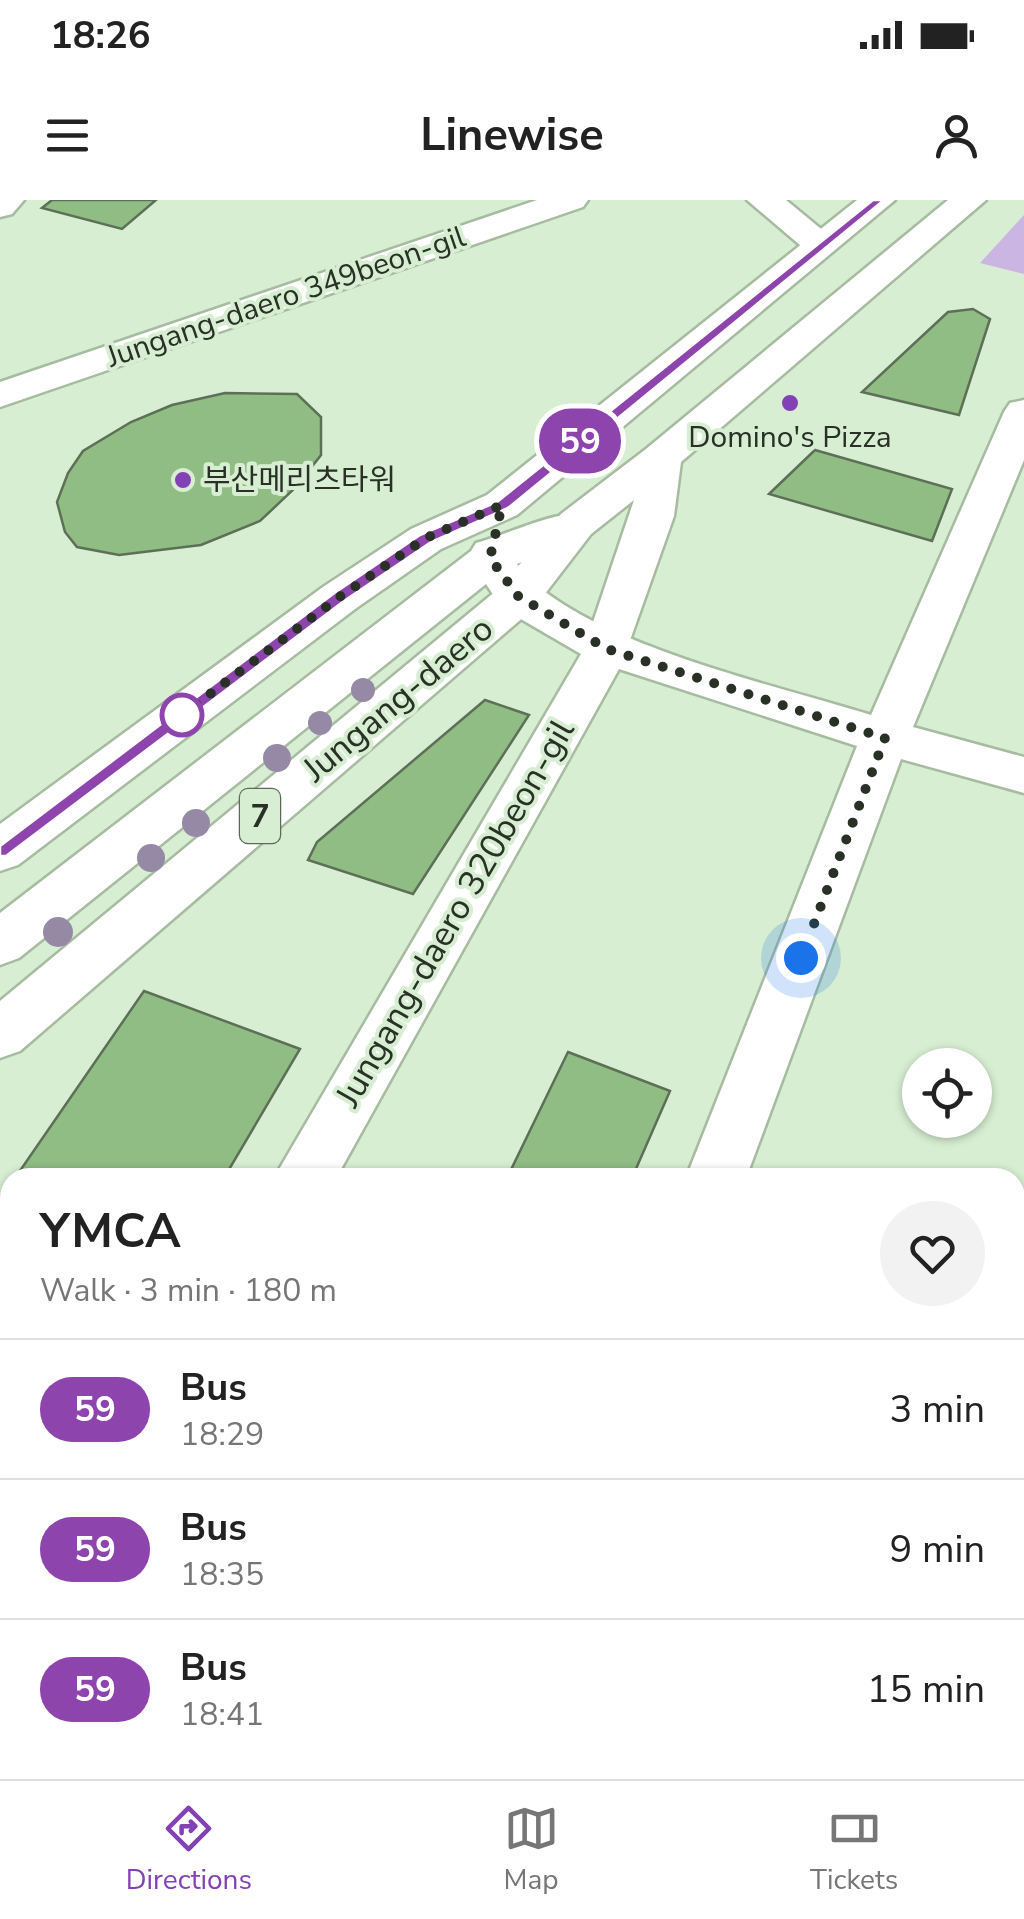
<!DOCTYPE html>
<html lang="en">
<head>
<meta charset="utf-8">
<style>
	body { margin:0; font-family:"Nunito Sans","Noto Sans KR",sans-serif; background:#f2f2f2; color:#222; height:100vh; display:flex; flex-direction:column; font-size:38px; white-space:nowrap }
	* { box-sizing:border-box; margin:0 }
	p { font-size:32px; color:#767676 }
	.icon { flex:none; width:55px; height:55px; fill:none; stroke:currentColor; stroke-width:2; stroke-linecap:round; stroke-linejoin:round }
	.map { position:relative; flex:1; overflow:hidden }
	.details { position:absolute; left:0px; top:968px; width:1025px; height:612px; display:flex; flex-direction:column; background:#fff; border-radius:30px 30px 0 0; box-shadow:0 2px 8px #0004 }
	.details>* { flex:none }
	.badge { padding:0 20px; border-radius:32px; font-size:35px; line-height:65px }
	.controls { position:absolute; left:902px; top:848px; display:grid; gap:20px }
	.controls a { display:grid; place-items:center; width:90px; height:90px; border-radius:50%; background:#fff; box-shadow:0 2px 8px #0004; font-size:50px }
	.you { position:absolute; width:50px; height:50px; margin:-25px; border:8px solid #fff; border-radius:50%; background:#1a73e8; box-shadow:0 0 0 15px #1a73e833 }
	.map>.badge { position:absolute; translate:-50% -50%; box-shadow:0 0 0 5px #fff }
	.round { display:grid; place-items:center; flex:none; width:105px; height:105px; border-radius:52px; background:#f2f2f2 }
	.summary { display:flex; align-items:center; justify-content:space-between; height:170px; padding:0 40px }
	h1 { font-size:48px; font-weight:700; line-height:75px }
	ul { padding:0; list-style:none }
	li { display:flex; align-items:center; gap:30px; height:140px; padding:0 40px; border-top:2px solid #e0e0e0 }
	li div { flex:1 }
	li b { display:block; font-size:38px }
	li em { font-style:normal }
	li .badge { min-width:110px; font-weight:700; text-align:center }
	.status { display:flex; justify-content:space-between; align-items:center; height:70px; padding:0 50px; background:#fff; direction:ltr }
	.status svg { height:28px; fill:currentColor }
	header { display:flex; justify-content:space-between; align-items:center; height:130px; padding:0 40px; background:#fff; font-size:45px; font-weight:700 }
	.tab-bar { display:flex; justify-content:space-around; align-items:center; height:140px; border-top:2px solid #e0e0e0; background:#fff; font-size:28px; color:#767676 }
	.tab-bar a { display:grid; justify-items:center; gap:5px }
	.tab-bar .selected { color:#8341b6 }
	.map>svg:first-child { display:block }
	.built { fill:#cae5c3 }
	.green { fill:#cbb5e2 }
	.building { fill:#90bd84; stroke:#5d7057; stroke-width:2.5 }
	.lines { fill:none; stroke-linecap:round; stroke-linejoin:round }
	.minor-casing { stroke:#a6bba0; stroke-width:5 }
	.major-casing { stroke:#a6bba0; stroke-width:5 }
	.minor { fill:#fff; fill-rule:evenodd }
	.major { fill:#fff; fill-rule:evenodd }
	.tree { fill:#9589a5 }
	.line { fill:#8e44ad; stroke:#fff; stroke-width:2.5 }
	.walk { stroke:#293127; stroke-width:10; stroke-dasharray:0 18 }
	.poi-dot { fill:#8341b6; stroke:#d7eed2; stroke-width:4 }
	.stop-dot { fill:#fff; stroke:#8e44ad; stroke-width:5 }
	.labels { text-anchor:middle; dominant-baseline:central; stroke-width:8; stroke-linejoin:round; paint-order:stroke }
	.far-street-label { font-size:30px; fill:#293127; stroke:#d7eed2 }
	.far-poi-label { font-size:30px; fill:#293127; stroke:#d7eed2 }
	.shield { fill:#d7eed2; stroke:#5d6a5a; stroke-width:2.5 }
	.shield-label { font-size:32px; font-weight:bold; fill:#293127 }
	.street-label { font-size:35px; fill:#293127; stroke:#d7eed2 }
</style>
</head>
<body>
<div class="status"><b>18:26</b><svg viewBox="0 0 49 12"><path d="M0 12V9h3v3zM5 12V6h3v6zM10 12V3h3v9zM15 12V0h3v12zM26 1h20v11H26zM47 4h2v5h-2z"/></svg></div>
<header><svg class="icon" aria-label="menu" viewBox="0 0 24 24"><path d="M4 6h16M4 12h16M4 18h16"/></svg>Linewise<svg class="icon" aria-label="person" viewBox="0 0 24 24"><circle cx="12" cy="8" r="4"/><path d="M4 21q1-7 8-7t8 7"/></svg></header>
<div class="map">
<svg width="1024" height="1579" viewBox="0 0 1024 1579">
	<rect width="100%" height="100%" fill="#d7eed2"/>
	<!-- built -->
	<polygon class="built" points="1024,1031 1024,1579 935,1579 936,1570 1015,1570 1015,1087"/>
	<!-- green -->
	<polygon class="green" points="1024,15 1024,74 980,63"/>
	<!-- building -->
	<g class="building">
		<polygon points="52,0 156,0 122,29 42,8"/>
		<polygon points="973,109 990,119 959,215 862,192 948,112"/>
		<polygon points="225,193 297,194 321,217 321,255 296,287 260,321 201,345 119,355 77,347 65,332 57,302 68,273 83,251 131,222 172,205"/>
		<polygon points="815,250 952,289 932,341 769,294"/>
		<polygon points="485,500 529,515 413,694 308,660 317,642"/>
		<polygon points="144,791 300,849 224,978 15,978"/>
		<polygon points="568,852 670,891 632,978 507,978"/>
		<polygon points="208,1570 256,1570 275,1579 203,1579"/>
		<polygon points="703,1570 827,1570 825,1579 700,1579"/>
	</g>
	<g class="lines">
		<defs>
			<g id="minor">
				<polygon points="537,0 588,0 583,7 0,207 0,182"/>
				<polygon points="747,0 786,0 838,43 833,51 820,54 807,51"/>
				<path d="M 1024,200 L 1024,260 L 913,527 L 1024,557 L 1024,593 L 901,559 L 746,978 L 686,978 L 857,546 L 619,469 L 336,978 L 274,978 L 581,454 L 502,408 L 486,384 L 19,758 L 0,765 L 0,713 L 471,351 L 476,343 C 506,335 563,307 591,314 L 597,324 L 591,334 L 517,364 C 574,441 776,485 871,515 L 1004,212 L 1010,203 Z"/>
				<polygon points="0,1012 10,1016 10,1074 0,1070"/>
				<polygon points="1024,1181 1024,1296 1015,1300 1015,1185"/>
				<polygon points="10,1464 10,1552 0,1556 0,1468"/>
				<polygon points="450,1570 526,1570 522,1579 446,1579"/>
				<polygon points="922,1570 998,1570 996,1579 920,1579"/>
			</g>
			<g id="major">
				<polygon points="0,0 24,0 12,14 0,17"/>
				<polygon points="857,0 895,0 517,315 441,349 355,409 18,665 0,671 0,624 323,387 411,329 487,295"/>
				<polygon points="948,0 986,0 681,262 674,316 623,460 607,465 591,460 584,449 634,300 591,334 534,408 20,851 0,858 0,801 502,386 561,314 646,249"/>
			</g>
		</defs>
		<!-- minor casing -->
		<use href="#minor" class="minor-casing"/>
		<!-- major casing -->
		<use href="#major" class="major-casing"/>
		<!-- minor -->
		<use href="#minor" class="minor"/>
		<!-- major -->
		<use href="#major" class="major"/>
	</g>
	<!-- trees -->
	<g class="tree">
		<circle cx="363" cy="490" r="12"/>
		<circle cx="320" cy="523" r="12"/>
		<circle cx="277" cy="558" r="14"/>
		<circle cx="196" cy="623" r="14"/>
		<circle cx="151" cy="658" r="14"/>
		<circle cx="58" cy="732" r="15"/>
	</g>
	<!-- line -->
	<polygon class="line" points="873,0 884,0 508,308 431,342 344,401 6,656 0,656 0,646 333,394 420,335 497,302"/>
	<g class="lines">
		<!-- walk -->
		<polyline class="walk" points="182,515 338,398 426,338 502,305 490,358 518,396 607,449 885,538 801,758"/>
	</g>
	<!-- markers -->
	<g class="poi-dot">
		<circle cx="790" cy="203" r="10"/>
		<circle cx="183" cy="280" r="10"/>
	</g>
	<circle class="stop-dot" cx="182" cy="515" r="20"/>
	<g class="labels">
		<!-- far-street labels -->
		<g class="far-street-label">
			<text transform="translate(286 97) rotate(-19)">Jungang-daero 349beon-gil</text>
		</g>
		<!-- far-poi labels -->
		<g class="far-poi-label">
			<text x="790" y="237">Domino's Pizza</text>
			<text x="203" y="280" text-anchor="start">부산메리츠타워</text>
		</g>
		<!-- shield labels -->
		<rect class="shield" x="240" y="589" width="40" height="54" rx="8"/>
		<g class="shield-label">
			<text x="260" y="616">7</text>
		</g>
		<!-- street labels -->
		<g class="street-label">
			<text transform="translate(398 499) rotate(-40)">Jungang-daero</text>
			<text transform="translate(455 713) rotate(-60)">Jungang-daero 320beon-gil</text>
		</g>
	</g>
</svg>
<div class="controls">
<a><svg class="icon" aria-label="locate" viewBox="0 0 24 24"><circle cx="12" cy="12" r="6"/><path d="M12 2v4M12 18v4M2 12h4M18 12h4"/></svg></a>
</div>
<div class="you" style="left:801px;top:758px"></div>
<b class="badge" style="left:580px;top:241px;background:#8e44ad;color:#fff">59</b>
<section class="details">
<div class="summary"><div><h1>YMCA</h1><p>Walk · 3 min · 180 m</p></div><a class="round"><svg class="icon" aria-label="heart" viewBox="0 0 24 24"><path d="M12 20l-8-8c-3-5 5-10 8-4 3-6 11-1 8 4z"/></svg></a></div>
<ul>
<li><span class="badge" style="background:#8e44ad;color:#fff">59</span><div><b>Bus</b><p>18:29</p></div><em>3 min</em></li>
<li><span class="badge" style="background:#8e44ad;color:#fff">59</span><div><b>Bus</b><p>18:35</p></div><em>9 min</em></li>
<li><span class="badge" style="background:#8e44ad;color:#fff">59</span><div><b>Bus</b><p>18:41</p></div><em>15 min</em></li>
</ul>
</section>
</div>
<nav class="tab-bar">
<a class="selected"><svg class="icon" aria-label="directions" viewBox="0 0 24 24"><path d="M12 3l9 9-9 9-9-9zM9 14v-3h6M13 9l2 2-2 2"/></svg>Directions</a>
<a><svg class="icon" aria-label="map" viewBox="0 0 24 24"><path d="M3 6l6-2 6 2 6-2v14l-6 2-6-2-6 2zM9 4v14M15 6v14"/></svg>Map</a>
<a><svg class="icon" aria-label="tickets" viewBox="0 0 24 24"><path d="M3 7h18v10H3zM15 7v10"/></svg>Tickets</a>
</nav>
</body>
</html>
